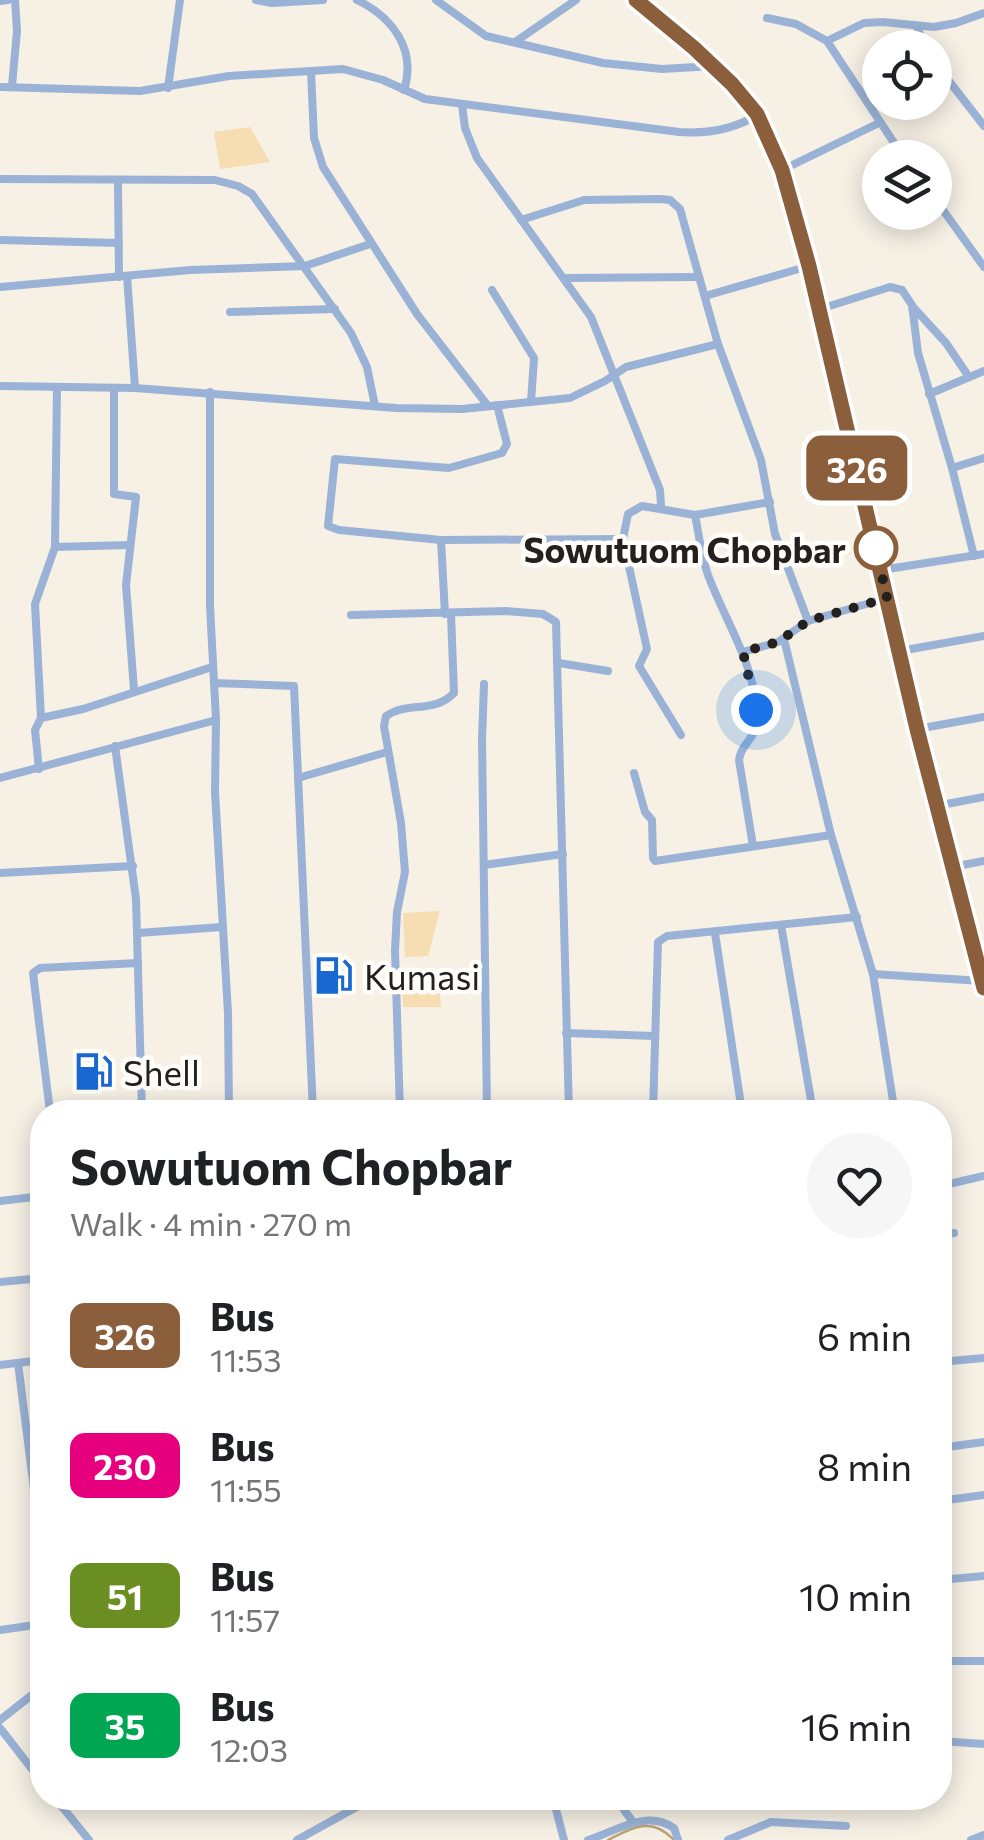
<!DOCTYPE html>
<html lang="en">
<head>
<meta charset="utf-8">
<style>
	body { margin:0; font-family:Commissioner,sans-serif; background:#f6f6f6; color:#202124; height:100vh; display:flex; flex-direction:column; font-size:38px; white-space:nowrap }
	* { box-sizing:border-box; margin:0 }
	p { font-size:32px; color:#757577 }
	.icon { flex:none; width:55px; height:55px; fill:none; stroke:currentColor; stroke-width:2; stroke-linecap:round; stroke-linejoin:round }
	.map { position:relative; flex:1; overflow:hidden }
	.drawer { position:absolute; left:30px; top:1100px; width:922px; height:710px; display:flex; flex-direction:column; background:#fff; border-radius:40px; box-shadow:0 5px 25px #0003 }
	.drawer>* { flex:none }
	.badge { padding:0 20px; border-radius:15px; font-size:35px; line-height:65px }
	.tools { position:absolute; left:862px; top:30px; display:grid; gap:20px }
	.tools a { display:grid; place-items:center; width:90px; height:90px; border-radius:50%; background:#fff; box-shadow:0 5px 25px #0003; font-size:50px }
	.you { position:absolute; width:50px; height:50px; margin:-25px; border:8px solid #fff; border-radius:50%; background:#1a73e8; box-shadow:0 0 0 15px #1a73e833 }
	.map>.badge { position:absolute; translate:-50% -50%; box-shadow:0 0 0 5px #fff }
	.round { display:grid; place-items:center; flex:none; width:105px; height:105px; border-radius:52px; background:#f6f6f6 }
	.summary { display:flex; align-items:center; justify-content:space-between; height:170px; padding:0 40px }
	h1 { font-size:48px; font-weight:700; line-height:75px }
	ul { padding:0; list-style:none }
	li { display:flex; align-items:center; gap:30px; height:130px; padding:0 40px }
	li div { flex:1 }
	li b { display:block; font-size:38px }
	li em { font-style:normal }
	li .badge { min-width:110px; font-weight:700; text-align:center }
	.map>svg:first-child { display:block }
	.green { fill:#f7ddb2 }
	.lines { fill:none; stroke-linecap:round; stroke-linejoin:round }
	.stream { stroke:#bda274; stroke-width:2.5 }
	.minor { stroke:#9ab2d6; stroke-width:8 }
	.major { stroke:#507bbc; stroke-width:10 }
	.line-casing { stroke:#fff; stroke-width:22 }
	.line { stroke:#8b5e3c; stroke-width:15 }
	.walk { stroke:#23201d; stroke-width:10; stroke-dasharray:0 18 }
	.stop-dot { fill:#fff; stroke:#8b5e3c; stroke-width:5 }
	.labels { text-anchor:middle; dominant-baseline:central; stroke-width:9; stroke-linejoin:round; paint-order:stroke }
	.stop-label { font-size:35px; font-weight:bold; fill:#23201d; stroke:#fffefb; text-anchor:end }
	.poi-label { font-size:35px; fill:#23201d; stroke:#fffefb; text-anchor:start }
</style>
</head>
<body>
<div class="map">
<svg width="984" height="1840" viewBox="0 0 984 1840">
	<rect width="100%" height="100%" fill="#f6f0e5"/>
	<!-- green -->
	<g class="green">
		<polygon points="250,127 270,162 220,169 214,132"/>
		<polygon points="440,911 428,956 405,957 403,913"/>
		<polygon points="402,982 439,982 441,1007 403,1007"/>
	</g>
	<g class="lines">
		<!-- stream -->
		<path class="stream" d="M 608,1840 C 632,1828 651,1816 673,1839"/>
		<!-- minor -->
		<g class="minor">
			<polyline points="256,0 272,3 323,0"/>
			<path d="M 357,0 C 392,17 417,49 404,90"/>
			<polyline points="436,0 486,36 603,63 662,69 714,66"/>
			<polyline points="0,1 8,0"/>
			<polyline points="767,18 796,24 827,41 904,158"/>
			<polyline points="917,27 926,48"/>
			<polyline points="827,41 864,23 883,22 934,27 956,23 984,13"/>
			<polyline points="515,42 576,0"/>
			<polyline points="935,63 984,126"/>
			<polyline points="311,71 314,138 323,167 417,314 488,406"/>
			<polyline points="12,86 17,31 15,0"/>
			<path d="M 0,87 L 140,91 L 229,76 L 343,69 L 383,80 L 425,99 L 679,132 C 708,134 733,130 757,115"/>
			<polyline points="168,88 180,0"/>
			<polyline points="462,105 465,128 477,158 591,317 660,490 661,506"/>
			<polyline points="782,170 879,123"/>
			<polyline points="0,179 215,180 238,186 252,194 351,333 367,367 375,406"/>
			<polyline points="118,181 119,277"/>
			<polyline points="935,199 984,267"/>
			<polyline points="521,220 584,200 660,199 670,200 680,209 718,344 761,460 775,534 808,621"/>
			<polyline points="0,240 119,243"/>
			<polyline points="127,276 135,388"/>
			<polyline points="565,278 699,277"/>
			<polyline points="0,287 190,270 305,266 370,244"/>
			<polyline points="492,290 534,358 531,402"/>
			<polyline points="705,296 809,266"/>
			<polyline points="913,307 946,343 969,377"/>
			<polyline points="820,309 890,287 902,290 912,305 918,353 952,468 974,556"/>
			<polyline points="230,312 335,309"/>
			<polyline points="0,386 135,388 396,408 462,409 570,398 605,381 626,367 718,344"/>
			<polyline points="114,389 114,494 136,497 126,585 134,690"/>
			<polyline points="210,392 210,606 216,720 215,792 228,1013 229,1112"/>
			<polyline points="929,394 984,371"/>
			<polyline points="497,405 507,444 502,453 449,468 335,459 328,526 339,530 441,540 623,539"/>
			<polyline points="952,468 984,458"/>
			<path d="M 695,515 C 699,535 701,555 708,575 C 726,623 757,667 757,720 C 757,738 741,743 739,760 L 753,846"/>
			<polyline points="441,540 445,614"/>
			<polyline points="55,547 129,545"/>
			<polyline points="881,570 984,554"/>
			<polyline points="351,615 506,611 543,614 556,622 569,1112"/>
			<polyline points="784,639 831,835 873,974 893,1101"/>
			<polyline points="900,651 984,636"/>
			<polyline points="743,652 778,642 808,621 887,598"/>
			<polyline points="559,663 608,671"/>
			<polyline points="214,683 294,686 313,1112"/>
			<polyline points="484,684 482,739 487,1112"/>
			<polyline points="41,718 83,709 212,667"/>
			<polyline points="917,729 984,717"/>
			<polyline points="681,735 639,666 647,649 623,539 628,514 642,506 695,515 770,502"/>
			<polyline points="115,746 136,899 142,1112"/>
			<polyline points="39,769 35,730 41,718 35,604 55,547 57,387"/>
			<polyline points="634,773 645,812 652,820 653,858 655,861 831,835"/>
			<polyline points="0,778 216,720"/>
			<polyline points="298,778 387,752"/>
			<polyline points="936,806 984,797"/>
			<polyline points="484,865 563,854"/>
			<polyline points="952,867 984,861"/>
			<polyline points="0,873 133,866"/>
			<polyline points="781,925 813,1112"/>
			<polyline points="138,933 222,927"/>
			<polyline points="715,933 742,1112"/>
			<polyline points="873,974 982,981"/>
			<polyline points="566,1033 655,1036"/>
			<polyline points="50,1112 33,973 40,968 138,963"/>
			<path d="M 400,1112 L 395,950 L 397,912 L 405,872 L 401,823 L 384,726 L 386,716 C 408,701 434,714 454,693 L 451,614"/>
			<polyline points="653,1112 658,942 667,936 857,917"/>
			<polyline points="940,1186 984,1176"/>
			<polyline points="0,1201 42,1196"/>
			<polyline points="940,1235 954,1233"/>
			<polyline points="0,1282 42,1278"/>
			<polyline points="940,1362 984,1358"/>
			<polyline points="18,1363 42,1553"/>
			<polyline points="0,1365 42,1360"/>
			<polyline points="940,1448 984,1442"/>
			<polyline points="940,1501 984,1495"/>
			<polyline points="940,1580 984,1576"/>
			<polyline points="0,1630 42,1624"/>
			<polyline points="940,1661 984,1661"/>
			<polyline points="0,1720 42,1687"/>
			<polyline points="0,1728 42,1782"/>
			<polyline points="940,1741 984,1744"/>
			<polyline points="55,1798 89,1840"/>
			<polyline points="553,1798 564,1840"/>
			<polyline points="621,1798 624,1810 633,1822"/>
			<polyline points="297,1840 373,1798"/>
			<path d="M 588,1840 C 617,1831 646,1809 674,1828 L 678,1840"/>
			<polyline points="728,1840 771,1822 846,1826"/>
			<polyline points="971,1840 984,1835"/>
		</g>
		<!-- major -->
		<polyline class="major" points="636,0 694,47 732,84 757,115 782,170 809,266 917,729 984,988"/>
	</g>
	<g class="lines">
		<defs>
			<polyline id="line" points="636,0 694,48 732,84 757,114 782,170 809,266 917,729 984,988"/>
		</defs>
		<!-- line casing -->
		<use href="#line" class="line-casing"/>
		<!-- line -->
		<use href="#line" class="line"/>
		<!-- walk -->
		<polyline class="walk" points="756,710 743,652 778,642 808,621 887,598 873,536 876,548"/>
	</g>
	<!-- icons -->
	<defs>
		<symbol id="fuel-bare" viewBox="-9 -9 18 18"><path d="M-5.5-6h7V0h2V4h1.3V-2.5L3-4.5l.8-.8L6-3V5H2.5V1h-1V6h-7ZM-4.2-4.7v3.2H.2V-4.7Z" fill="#1967d1" stroke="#fffefb" stroke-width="2.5" paint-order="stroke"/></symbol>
	</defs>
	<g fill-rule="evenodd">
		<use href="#fuel-bare" x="306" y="948" width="55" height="55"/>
		<use href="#fuel-bare" x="66" y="1044" width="55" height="55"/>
	</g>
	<!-- markers -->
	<circle class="stop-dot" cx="876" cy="548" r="20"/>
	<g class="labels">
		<!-- stop labels -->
		<g class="stop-label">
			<text x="846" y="548">Sowutuom Chopbar</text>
		</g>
		<!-- poi labels -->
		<g class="poi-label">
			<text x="364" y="975">Kumasi</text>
			<text x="123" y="1071">Shell</text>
		</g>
	</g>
</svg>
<div class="tools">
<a><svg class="icon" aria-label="locate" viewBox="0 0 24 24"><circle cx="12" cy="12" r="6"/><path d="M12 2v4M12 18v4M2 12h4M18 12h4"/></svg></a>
<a><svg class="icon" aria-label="layers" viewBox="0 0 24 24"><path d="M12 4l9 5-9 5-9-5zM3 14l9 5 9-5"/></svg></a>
</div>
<div class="you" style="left:756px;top:710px"></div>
<b class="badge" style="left:857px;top:468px;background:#8b5e3c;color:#fff">326</b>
<section class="drawer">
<div class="summary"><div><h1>Sowutuom Chopbar</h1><p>Walk · 4 min · 270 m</p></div><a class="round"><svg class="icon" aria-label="heart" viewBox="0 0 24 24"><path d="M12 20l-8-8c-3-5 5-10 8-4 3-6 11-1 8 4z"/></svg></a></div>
<ul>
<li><span class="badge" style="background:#8b5e3c;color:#fff">326</span><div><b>Bus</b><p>11:53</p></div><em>6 min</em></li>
<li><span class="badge" style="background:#e6007e;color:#fff">230</span><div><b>Bus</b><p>11:55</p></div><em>8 min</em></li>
<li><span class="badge" style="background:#6b8e23;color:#fff">51</span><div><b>Bus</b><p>11:57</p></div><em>10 min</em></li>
<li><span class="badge" style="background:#00a651;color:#fff">35</span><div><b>Bus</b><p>12:03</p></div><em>16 min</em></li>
</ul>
</section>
</div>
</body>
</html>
